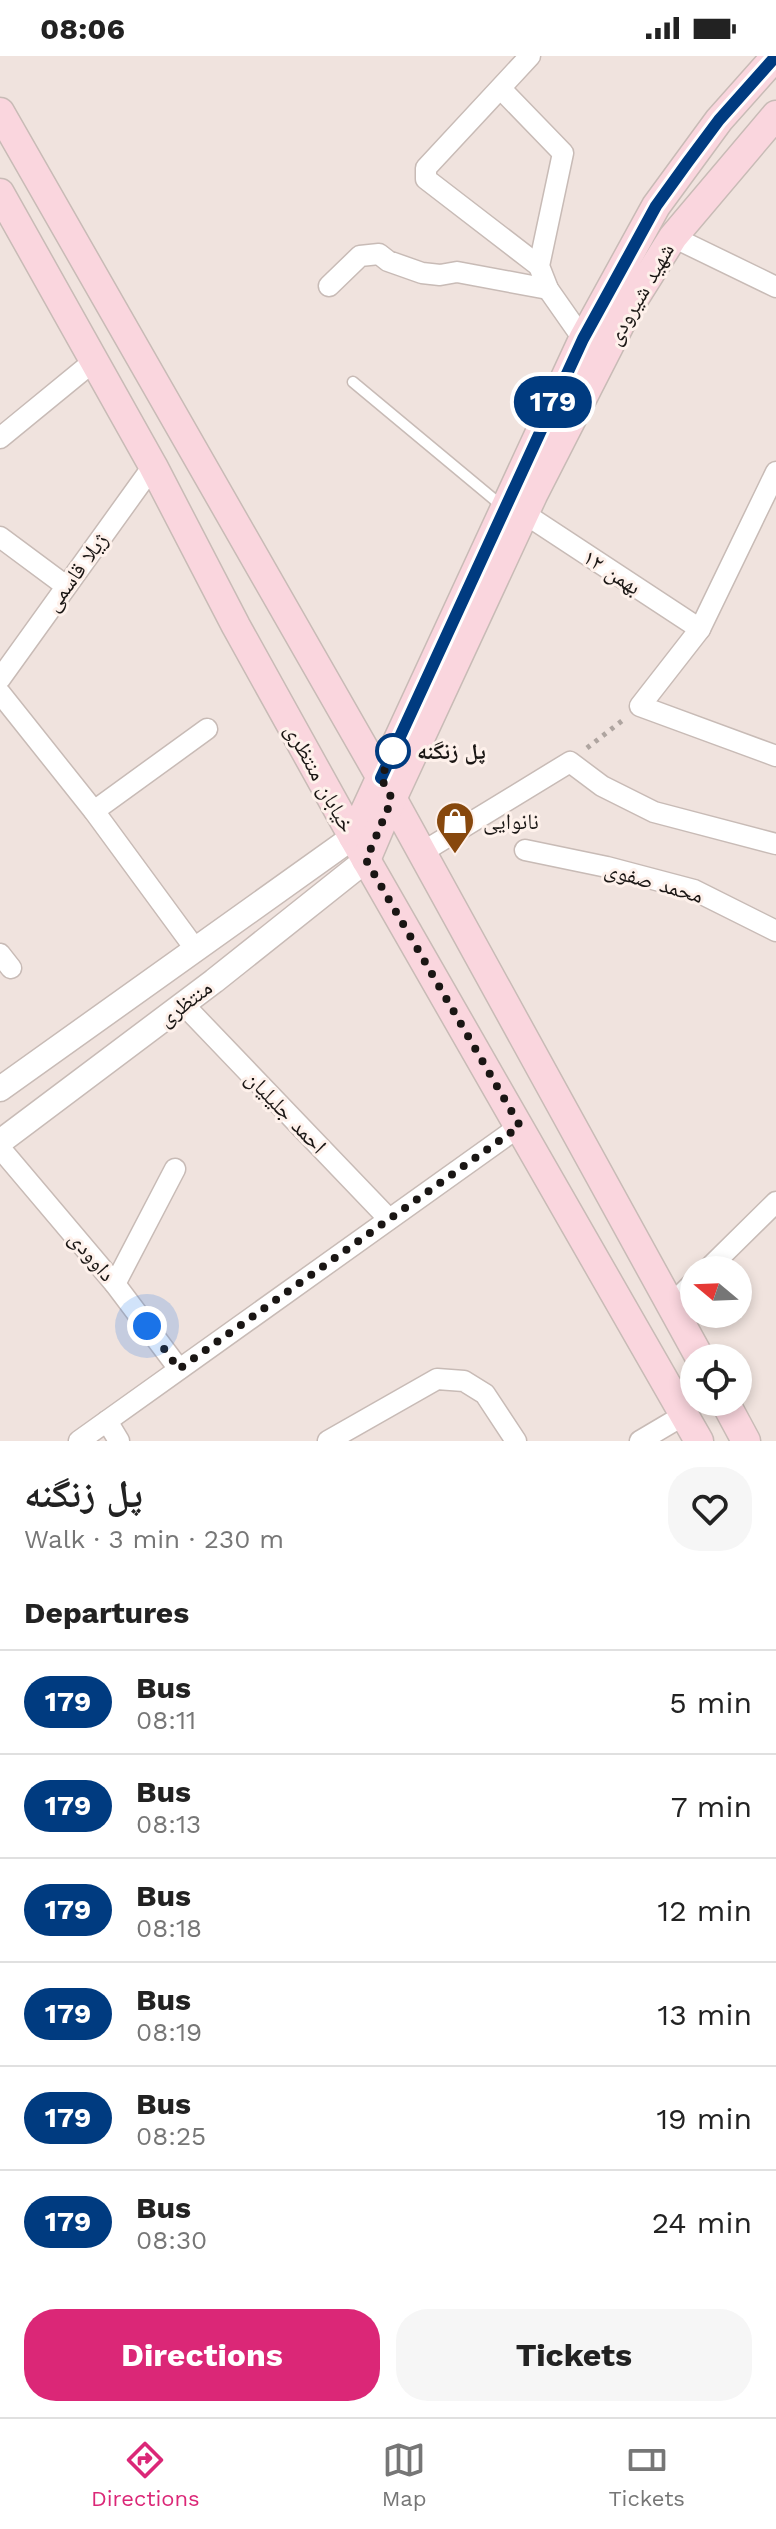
<!DOCTYPE html>
<html lang="en">
<head>
<meta charset="utf-8">
<style>
	body { margin:0; font-family:"Work Sans","Noto Naskh Arabic",sans-serif; background:#f6f6f6; color:#222; height:100vh; display:flex; flex-direction:column; font-size:30px; white-space:nowrap }
	* { box-sizing:border-box; margin:0 }
	p { font-size:26px; color:#767676 }
	.icon { flex:none; width:44px; height:44px; fill:none; stroke:currentColor; stroke-width:2; stroke-linecap:round; stroke-linejoin:round }
	.map { position:relative; height:1385px; overflow:hidden }
	.panel { display:flex; flex-direction:column; background:#fff; flex:1 }
	.panel>* { flex:none }
	.badge { padding:0 16px; border-radius:26px; font-size:28px; line-height:52px }
	.needle { width:52px; rotate:289deg }
	.tools { position:absolute; left:680px; top:1200px; display:grid; gap:16px }
	.tools a { display:grid; place-items:center; width:72px; height:72px; border-radius:50%; background:#fff; box-shadow:0 4px 12px #0003; font-size:40px }
	.you { position:absolute; width:40px; height:40px; margin:-20px; border:6px solid #fff; border-radius:50%; background:#1a73e8; box-shadow:0 0 0 12px #1a73e833 }
	.map>.badge { position:absolute; translate:-50% -50%; box-shadow:0 0 0 4px #fff }
	h2 { padding:0 24px; font-size:30px; line-height:72px }
	.round { display:grid; place-items:center; flex:none; width:84px; height:84px; border-radius:32px; background:#f6f6f6 }
	.head { display:flex; align-items:center; justify-content:space-between; height:136px; padding:0 24px }
	h1 { font-size:38px; font-weight:700; line-height:60px }
	.primary-button { display:flex; gap:16px; margin-top:auto; padding:16px 24px }
	.primary-button a { flex:1; height:92px; border-radius:32px; background:#db2777; color:#fff; font-size:32px; font-weight:700; line-height:92px; text-align:center }
	.primary-button a+a { background:#f6f6f6; color:#222 }
	ul { padding:0; list-style:none }
	li { display:flex; align-items:center; gap:24px; height:104px; padding:0 24px; border-top:2px solid #e0e0e0 }
	li div { flex:1 }
	li b { display:block; font-size:30px }
	li em { font-style:normal }
	li .badge { min-width:88px; font-weight:700; text-align:center }
	.status { display:flex; justify-content:space-between; align-items:center; height:56px; padding:0 40px; background:#fff; direction:ltr }
	.status svg { height:22px; fill:currentColor }
	.menu { display:flex; justify-content:space-around; align-items:center; height:112px; border-top:2px solid #e0e0e0; background:#fff; font-size:22px; color:#767676 }
	.menu a { display:grid; justify-items:center; gap:4px }
	.menu .on { color:#db2777 }
	.map>svg:first-child { display:block }
	.lines { fill:none; stroke-linecap:round; stroke-linejoin:round }
	.service-casing { stroke:#c8bbb6; stroke-width:13 }
	.minor-casing { stroke:#c8bbb6; stroke-width:23 }
	.tertiary-casing { stroke:#c8bbb6; stroke-width:27 }
	.secondary-casing { stroke:#c8bbb6; stroke-width:31 }
	.path { stroke:#afa5a0; stroke-width:5; stroke-dasharray:4 6; stroke-linecap:butt }
	.service { stroke:#fff; stroke-width:10 }
	.minor { stroke:#fff; stroke-width:20 }
	.tertiary { stroke:#fff; stroke-width:24 }
	.secondary { stroke:#fad6de; stroke-width:28 }
	.line-casing { stroke:#fff; stroke-width:18 }
	.line { stroke:#003b80; stroke-width:12 }
	.walk { stroke:#1a1614; stroke-width:8; stroke-dasharray:0 14.4 }
	.stop-dot { fill:#fff; stroke:#003b80; stroke-width:4 }
	.labels { text-anchor:middle; dominant-baseline:central; stroke-width:6; stroke-linejoin:round; paint-order:stroke }
	.street-label { font-size:22px; fill:#1a1614; stroke:#fef1eb }
	.stop-label { font-size:22px; font-weight:bold; fill:#1a1614; stroke:#fef1eb; text-anchor:start }
	.poi-label { font-size:22px; fill:#1a1614; stroke:#fef1eb; text-anchor:start }
</style>
</head>
<body>
<div class="status"><b>08:06</b><svg viewBox="0 0 49 12"><path d="M0 12V9h3v3zM5 12V6h3v6zM10 12V3h3v9zM15 12V0h3v12zM26 1h20v11H26zM47 4h2v5h-2z"/></svg></div>
<div class="map">
<svg width="776" height="1385" viewBox="0 0 776 1385">
	<rect width="100%" height="100%" fill="#f0e3de"/>
	<g class="lines">
		<defs>
			<polyline id="service" points="353,326 502,450"/>
			<g id="minor">
				<polyline points="530,0 426,112 426,123 539,210"/>
				<polyline points="502,34 563,97 539,210 548,233 583,283"/>
				<polyline points="673,181 776,231"/>
				<polyline points="329,230 360,200 379,198 388,205 422,217 440,219 457,216 548,233"/>
				<polyline points="0,382 94,305"/>
				<polyline points="776,416 700,573 640,650 776,700"/>
				<polyline points="525,458 700,573"/>
				<polyline points="0,481 66,530"/>
				<polyline points="0,623 153,410"/>
				<polyline points="0,637 94,755 196,894"/>
				<polyline points="94,755 207,673"/>
				<polyline points="525,794 607,811 694,834 776,875"/>
				<polyline points="421,797 570,706 602,730 654,756 776,788"/>
				<polyline points="0,898 11,912"/>
				<polyline points="183,948 389,1163"/>
				<polyline points="0,1092 115,1228 179,1313"/>
				<polyline points="707,1214 776,1146"/>
				<polyline points="115,1228 175,1113"/>
				<polyline points="671,1249 694,1226"/>
				<polyline points="107,1365 119,1385"/>
				<polyline points="79,1385 520,1070"/>
				<polyline points="328,1385 437,1323 464,1325 485,1338 516,1385"/>
				<polyline points="640,1385 684,1359"/>
			</g>
			<g id="tertiary">
				<polyline points="0,1033 353,781"/>
				<polyline points="0,1086 214,925 366,804"/>
			</g>
			<g id="secondary">
				<polyline points="0,56 381,722 700,1302"/>
				<polyline points="0,137 153,410 236,570 353,781 699,1385"/>
				<polyline points="353,781 583,283 656,150 719,64 776,0"/>
				<polyline points="366,804 392,743 533,439 629,251 673,181 776,59"/>
				<polyline points="725,1346 746,1385"/>
			</g>
		</defs>
		<!-- service casing -->
		<use href="#service" class="service-casing"/>
		<!-- minor casing -->
		<use href="#minor" class="minor-casing"/>
		<!-- tertiary casing -->
		<use href="#tertiary" class="tertiary-casing"/>
		<!-- secondary casing -->
		<use href="#secondary" class="secondary-casing"/>
		<!-- path -->
		<polyline class="path" points="587,692 623,664"/>
		<!-- service -->
		<use href="#service" class="service"/>
		<!-- minor -->
		<use href="#minor" class="minor"/>
		<!-- tertiary -->
		<use href="#tertiary" class="tertiary"/>
		<!-- secondary -->
		<use href="#secondary" class="secondary"/>
	</g>
	<g class="lines">
		<defs>
			<polyline id="line" points="381,722 583,283 627,203 656,150 687,107 719,64 776,0"/>
		</defs>
		<!-- line casing -->
		<use href="#line" class="line-casing"/>
		<!-- line -->
		<use href="#line" class="line"/>
		<!-- walk -->
		<polyline class="walk" points="147,1270 179,1313 520,1070 366,804 392,743 381,722 393,695"/>
	</g>
	<!-- icons -->
	<defs>
		<symbol id="shop-pin" viewBox="-11 -11 22 30"><path d="M0 17L-7.5 6A9.5 9.5 0 1 1 7.5 6Z" fill="#87480d" stroke="#fef1eb"/><path d="M-5-2.5h2.3a2.7 3.5 0 0 1 5.4 0H5L5.5 6h-11ZM-1.5-2.5h3a1.5 2.3 0 0 0-3 0Z" fill="#fff"/></symbol>
	</defs>
	<g fill-rule="evenodd">
		<use href="#shop-pin" x="433" y="743" width="44" height="60"/>
	</g>
	<!-- markers -->
	<circle class="stop-dot" cx="393" cy="695" r="16"/>
	<g class="labels">
		<!-- street labels -->
		<g class="street-label">
			<text transform="translate(640 238) rotate(-60)">شهید شیرودی</text>
			<text transform="translate(76 516) rotate(-54)">ژیلا قاسمی</text>
			<text transform="translate(612 516) rotate(33)">۱۲ بهمن</text>
			<text transform="translate(320 722) rotate(61)">خیابان منتظری</text>
			<text transform="translate(654 826) rotate(16)">محمد صفوی</text>
			<text transform="translate(185 947) rotate(-37)">منتظری</text>
			<text transform="translate(286 1056) rotate(46)">احمد جلیلیان</text>
			<text transform="translate(92 1200) rotate(50)">داوودی</text>
		</g>
		<!-- stop labels -->
		<g class="stop-label">
			<text x="417" y="695">پل زنگنه</text>
		</g>
		<!-- poi labels -->
		<g class="poi-label">
			<text x="483" y="765">نانوایی</text>
		</g>
	</g>
</svg>
<div class="tools">
<a><svg class="needle" viewBox="-14 -14 28 28"><path d="M0-13l5 13h-10z" fill="#e53935"/><path d="M0 13l5-13h-10z" fill="#767676"/></svg></a>
<a><svg class="icon" aria-label="locate" viewBox="0 0 24 24"><circle cx="12" cy="12" r="6"/><path d="M12 2v4M12 18v4M2 12h4M18 12h4"/></svg></a>
</div>
<div class="you" style="left:147px;top:1270px"></div>
<b class="badge" style="left:553px;top:346px;background:#003b80;color:#fff">179</b>
</div>
<section class="panel">
<div class="head"><div><h1>پل زنگنه</h1><p>Walk · 3 min · 230 m</p></div><a class="round"><svg class="icon" aria-label="heart" viewBox="0 0 24 24"><path d="M12 20l-8-8c-3-5 5-10 8-4 3-6 11-1 8 4z"/></svg></a></div>
<h2>Departures</h2>
<ul>
<li><span class="badge" style="background:#003b80;color:#fff">179</span><div><b>Bus</b><p>08:11</p></div><em>5 min</em></li>
<li><span class="badge" style="background:#003b80;color:#fff">179</span><div><b>Bus</b><p>08:13</p></div><em>7 min</em></li>
<li><span class="badge" style="background:#003b80;color:#fff">179</span><div><b>Bus</b><p>08:18</p></div><em>12 min</em></li>
<li><span class="badge" style="background:#003b80;color:#fff">179</span><div><b>Bus</b><p>08:19</p></div><em>13 min</em></li>
<li><span class="badge" style="background:#003b80;color:#fff">179</span><div><b>Bus</b><p>08:25</p></div><em>19 min</em></li>
<li><span class="badge" style="background:#003b80;color:#fff">179</span><div><b>Bus</b><p>08:30</p></div><em>24 min</em></li>
</ul>
<div class="primary-button"><a>Directions</a><a>Tickets</a></div>
</section>
<nav class="menu">
<a class="on"><svg class="icon" aria-label="directions" viewBox="0 0 24 24"><path d="M12 3l9 9-9 9-9-9zM9 14v-3h6M13 9l2 2-2 2"/></svg>Directions</a>
<a><svg class="icon" aria-label="map" viewBox="0 0 24 24"><path d="M3 6l6-2 6 2 6-2v14l-6 2-6-2-6 2zM9 4v14M15 6v14"/></svg>Map</a>
<a><svg class="icon" aria-label="tickets" viewBox="0 0 24 24"><path d="M3 7h18v10H3zM15 7v10"/></svg>Tickets</a>
</nav>
</body>
</html>
